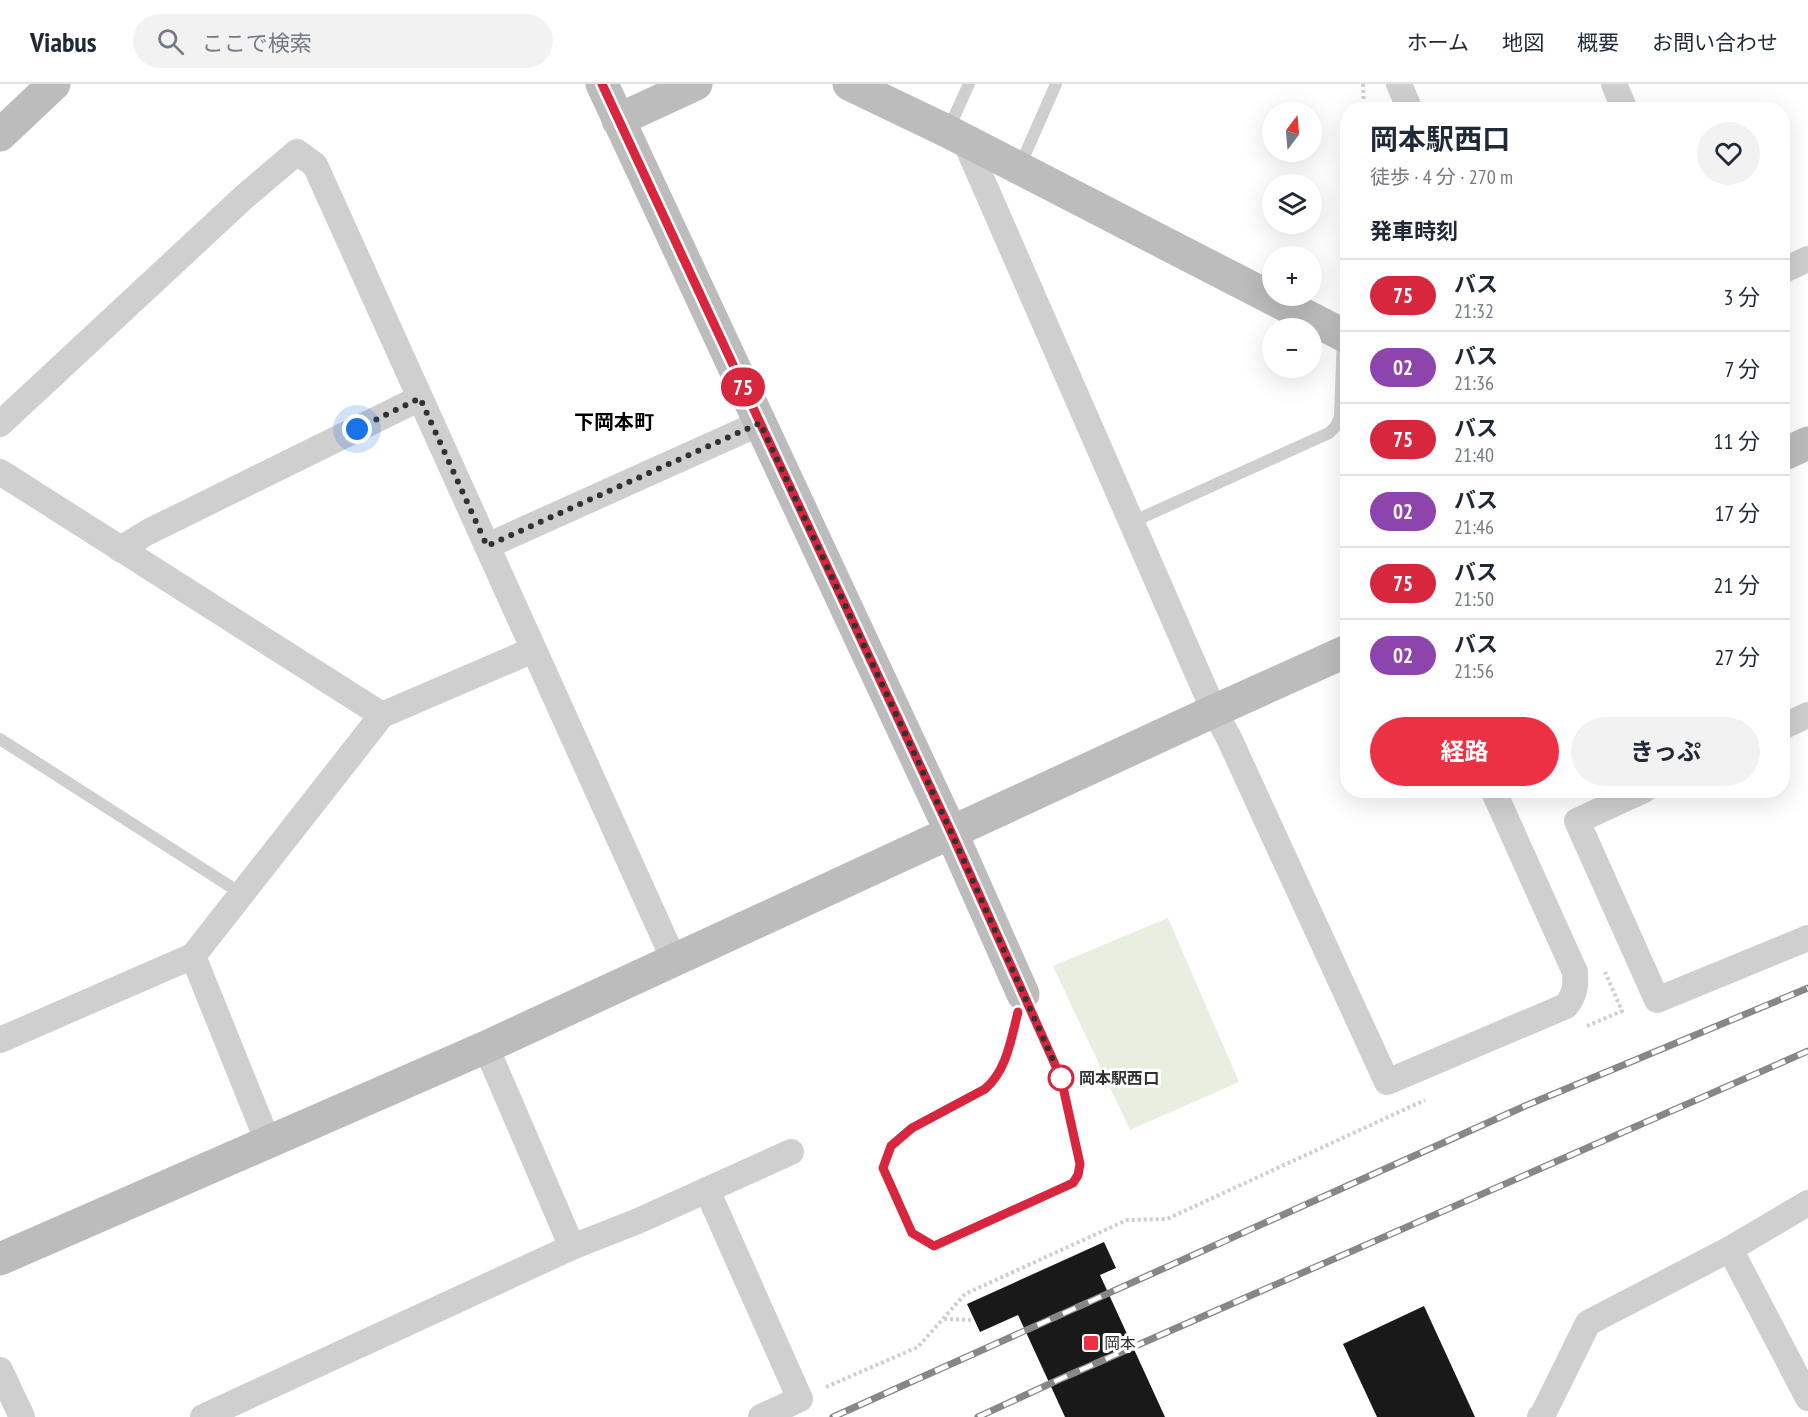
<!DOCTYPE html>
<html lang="ja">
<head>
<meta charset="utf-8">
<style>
	body { margin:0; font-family:"PT Sans Narrow","Noto Sans JP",sans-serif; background:#f2f2f3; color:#1f2937; height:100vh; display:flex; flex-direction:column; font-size:22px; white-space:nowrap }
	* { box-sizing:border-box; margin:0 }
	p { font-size:20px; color:#747a83 }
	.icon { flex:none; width:33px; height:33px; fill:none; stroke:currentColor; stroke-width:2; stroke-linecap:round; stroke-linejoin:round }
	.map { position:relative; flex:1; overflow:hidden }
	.panel { position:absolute; left:1340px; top:18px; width:450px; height:696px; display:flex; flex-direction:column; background:#fff; border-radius:24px; box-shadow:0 6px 24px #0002 }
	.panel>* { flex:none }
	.badge { padding:0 12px; border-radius:20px; font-size:21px; line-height:39px }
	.needle { width:39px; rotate:16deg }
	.fabs { position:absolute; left:1262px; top:18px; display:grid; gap:12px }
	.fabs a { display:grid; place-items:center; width:60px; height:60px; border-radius:50%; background:#fff; box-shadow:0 6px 24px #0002; font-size:30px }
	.you { position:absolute; width:30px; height:30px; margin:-15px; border:4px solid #fff; border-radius:50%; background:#1a73e8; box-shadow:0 0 0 9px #1a73e833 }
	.map>.badge { position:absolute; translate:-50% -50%; box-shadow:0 0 0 3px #fff }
	h2 { padding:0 30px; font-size:22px; line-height:54px }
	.round { display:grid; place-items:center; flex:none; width:63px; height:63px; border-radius:32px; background:#f2f2f3 }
	.headline { display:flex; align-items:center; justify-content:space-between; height:102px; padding:0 30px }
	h1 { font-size:28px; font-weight:700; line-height:45px }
	.cta { display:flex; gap:12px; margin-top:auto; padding:12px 30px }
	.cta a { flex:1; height:69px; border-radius:36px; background:#ec3145; color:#fff; font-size:24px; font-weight:700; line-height:69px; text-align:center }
	.cta a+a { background:#f2f2f3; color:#1f2937 }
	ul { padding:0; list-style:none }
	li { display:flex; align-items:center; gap:18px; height:72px; padding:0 30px; border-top:2px solid #e0e1e3 }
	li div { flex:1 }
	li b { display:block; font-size:22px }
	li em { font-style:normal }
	li .badge { min-width:66px; font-weight:700; text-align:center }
	header { display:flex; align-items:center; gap:36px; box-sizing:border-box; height:84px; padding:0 30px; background:#fff; border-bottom:2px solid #e0e1e3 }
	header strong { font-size:28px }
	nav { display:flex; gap:33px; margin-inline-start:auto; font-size:21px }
	.search { width:420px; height:54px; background:#f2f2f3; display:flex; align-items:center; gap:15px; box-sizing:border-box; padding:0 21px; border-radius:33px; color:#747a83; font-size:22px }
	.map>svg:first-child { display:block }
	.green { fill:#e8efe0 }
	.building { fill:#191919 }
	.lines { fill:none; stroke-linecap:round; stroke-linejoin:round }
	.path { stroke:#cfcfcf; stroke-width:4; stroke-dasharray:3 3; stroke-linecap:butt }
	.lane { stroke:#cfcfcf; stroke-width:12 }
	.street { stroke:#cfcfcf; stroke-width:26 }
	.secondary { stroke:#bcbcbc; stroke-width:33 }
	.rail-casing { stroke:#878787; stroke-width:7 }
	.rail { stroke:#fff; stroke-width:4.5; stroke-dasharray:14; stroke-linecap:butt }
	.line-casing { stroke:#fff; stroke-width:14 }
	.line { stroke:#d7263d; stroke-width:9 }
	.walk { stroke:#323232; stroke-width:6; stroke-dasharray:0 10.8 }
	.stop-dot { fill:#fff; stroke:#d7263d; stroke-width:3 }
	.poi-dot { fill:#ec3145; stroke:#fff; stroke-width:2 }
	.labels { text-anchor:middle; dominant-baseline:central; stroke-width:6; stroke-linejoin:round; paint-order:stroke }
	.stop-label { font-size:16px; font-weight:bold; fill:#323232; stroke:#fff; text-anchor:start }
	.poi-label { font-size:16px; fill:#323232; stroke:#fff; text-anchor:start }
	.quarter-label { font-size:20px; font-weight:bold; fill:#000; stroke:#fff }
</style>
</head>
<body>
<header>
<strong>Viabus</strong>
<div class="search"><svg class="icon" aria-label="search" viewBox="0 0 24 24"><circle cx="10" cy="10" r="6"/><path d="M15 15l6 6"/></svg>ここで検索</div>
<nav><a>ホーム</a><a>地図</a><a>概要</a><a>お問い合わせ</a></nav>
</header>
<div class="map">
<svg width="1808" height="1333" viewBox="0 0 1808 1333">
	<rect width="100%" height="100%" fill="#fff"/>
	<!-- green -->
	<polygon class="green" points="1168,834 1239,998 1130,1046 1053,882"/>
	<!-- building -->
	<g class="building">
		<polygon points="1104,1158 1116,1184 1100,1191 1165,1333 1065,1333 1018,1231 980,1248 967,1220"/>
		<polygon points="1424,1222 1475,1333 1377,1333 1343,1260"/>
	</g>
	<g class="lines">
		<!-- path -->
		<g class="path">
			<polyline points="1363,0 1364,26"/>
			<polyline points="1587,942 1622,927 1605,888"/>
			<polyline points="944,1235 974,1236"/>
			<polyline points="826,1303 918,1263 965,1210 1127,1136 1167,1135 1425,1016"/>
		</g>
		<!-- lane -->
		<g class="lane">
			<polyline points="948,46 969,0"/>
			<polyline points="1019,84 1056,0"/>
			<polyline points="1132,438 1329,349 1336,342 1340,333 1343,252"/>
			<polyline points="0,655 242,810"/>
			<polygon points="1023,910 1061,994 1080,1080 1078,1091 1073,1099 934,1162 911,1149 883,1084 891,1062 912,1044 985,1005 995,996 1002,985"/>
		</g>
		<!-- street -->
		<g class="street">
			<polyline points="1399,0 1410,26"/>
			<polyline points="1614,0 1625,26"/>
			<path d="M 965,57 L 1214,627 L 1228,652 L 1387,998 L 1566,922 C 1575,911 1576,902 1575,888 L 1493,706"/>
			<polyline points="1782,187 1808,175"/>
			<polyline points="0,340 243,114 297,68 315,81 674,876"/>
			<polyline points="0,388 382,631"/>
			<polyline points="487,462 760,339"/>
			<polyline points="120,465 148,448 420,314"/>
			<polyline points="1782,643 1808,631"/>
			<polyline points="1644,706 1577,737 1657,916 1808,854"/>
			<polyline points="193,872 382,631 533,566"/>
			<polyline points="0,956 193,872 268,1058"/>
			<polyline points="486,963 572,1163"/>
			<polyline points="707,1106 800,1315 761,1333"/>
			<polyline points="1730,1165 1808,1314"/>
			<polyline points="0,1286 22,1333"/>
			<polyline points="203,1333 572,1163 638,1137 791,1068"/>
			<polyline points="1540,1333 1542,1332 1588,1239 1730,1165 1808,1119"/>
		</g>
		<!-- secondary -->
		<g class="secondary">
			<polyline points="602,0 951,748 1023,910"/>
			<polyline points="849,0 947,47 1347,253"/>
			<polyline points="618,36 696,0"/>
			<polyline points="0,51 54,0"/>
			<polyline points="1782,371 1808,359"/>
			<polyline points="0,1175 486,963 1214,627 1347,567"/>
		</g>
		<defs>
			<g id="rail">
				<polyline points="833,1333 1525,1022 1808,904"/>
				<polyline points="978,1333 1058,1296 1808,967"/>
			</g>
		</defs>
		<!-- rail casing -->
		<use href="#rail" class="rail-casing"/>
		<!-- rail -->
		<use href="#rail" class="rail"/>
	</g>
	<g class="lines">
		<defs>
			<path id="line" d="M 602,0 L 951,748 L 1061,994 L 1080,1080 L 1078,1091 L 1073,1099 L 934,1162 L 912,1149 L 883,1084 L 891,1062 L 912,1044 L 985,1005 C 1007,986 1011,955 1018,928"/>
		</defs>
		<!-- line casing -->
		<use href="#line" class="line-casing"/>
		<!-- line -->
		<use href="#line" class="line"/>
		<!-- walk -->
		<polyline class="walk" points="357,345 420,314 487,462 760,339 951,748 1061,994"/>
	</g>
	<!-- markers -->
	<circle class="stop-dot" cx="1061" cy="994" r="12"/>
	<rect class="poi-dot" x="1083" y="1251" width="16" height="16" rx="3"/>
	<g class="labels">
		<!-- stop labels -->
		<g class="stop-label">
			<text x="1079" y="994">岡本駅西口</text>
		</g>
		<!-- poi labels -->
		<g class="poi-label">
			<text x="1104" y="1259">岡本</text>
		</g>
		<!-- quarter labels -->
		<g class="quarter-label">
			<text x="614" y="338">下岡本町</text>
		</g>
	</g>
</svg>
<div class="fabs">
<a><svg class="needle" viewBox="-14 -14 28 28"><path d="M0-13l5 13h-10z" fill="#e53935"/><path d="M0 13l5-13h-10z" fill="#747a83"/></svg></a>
<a><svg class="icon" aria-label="layers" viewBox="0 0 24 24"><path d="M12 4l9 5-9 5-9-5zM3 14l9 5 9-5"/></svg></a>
<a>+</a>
<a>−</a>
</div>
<div class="you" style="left:357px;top:345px"></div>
<b class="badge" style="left:743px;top:303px;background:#d7263d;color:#fff">75</b>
<section class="panel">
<div class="headline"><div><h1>岡本駅西口</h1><p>徒歩 · 4 分 · 270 m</p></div><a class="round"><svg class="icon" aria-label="heart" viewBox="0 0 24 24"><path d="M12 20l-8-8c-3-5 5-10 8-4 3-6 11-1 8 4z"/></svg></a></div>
<h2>発車時刻</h2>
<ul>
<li><span class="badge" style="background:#d7263d;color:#fff">75</span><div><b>バス</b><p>21:32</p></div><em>3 分</em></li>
<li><span class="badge" style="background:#8e44ad;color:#fff">02</span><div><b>バス</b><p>21:36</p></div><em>7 分</em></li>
<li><span class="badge" style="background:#d7263d;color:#fff">75</span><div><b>バス</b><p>21:40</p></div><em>11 分</em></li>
<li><span class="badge" style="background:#8e44ad;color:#fff">02</span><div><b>バス</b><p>21:46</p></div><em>17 分</em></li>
<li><span class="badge" style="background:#d7263d;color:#fff">75</span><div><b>バス</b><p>21:50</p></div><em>21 分</em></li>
<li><span class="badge" style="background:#8e44ad;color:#fff">02</span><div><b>バス</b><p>21:56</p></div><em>27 分</em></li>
</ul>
<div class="cta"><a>経路</a><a>きっぷ</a></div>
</section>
</div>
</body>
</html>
